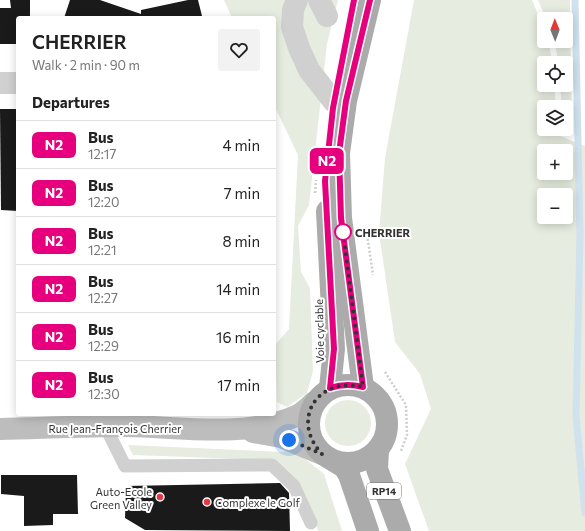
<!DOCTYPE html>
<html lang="en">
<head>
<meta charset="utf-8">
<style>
	body { margin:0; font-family:Commissioner,sans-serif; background:#f2f2f2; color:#222; height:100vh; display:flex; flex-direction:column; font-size:15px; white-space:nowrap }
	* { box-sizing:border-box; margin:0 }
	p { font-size:13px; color:#767676 }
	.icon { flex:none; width:22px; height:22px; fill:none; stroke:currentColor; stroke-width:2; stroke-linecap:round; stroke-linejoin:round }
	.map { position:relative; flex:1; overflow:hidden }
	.side { position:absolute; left:16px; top:16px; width:260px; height:400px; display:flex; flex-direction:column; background:#fff; border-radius:4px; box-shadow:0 2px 10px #0003 }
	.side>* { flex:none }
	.badge { padding:0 8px; border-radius:6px; font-size:14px; line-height:26px }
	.needle { width:26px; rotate:359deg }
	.controls { position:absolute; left:537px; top:12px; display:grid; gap:8px }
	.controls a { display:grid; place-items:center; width:36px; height:36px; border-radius:4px; background:#fff; box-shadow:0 2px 10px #0003; font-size:20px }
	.you { position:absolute; width:20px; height:20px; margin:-10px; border:3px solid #fff; border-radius:50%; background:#1a73e8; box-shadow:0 0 0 6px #1a73e833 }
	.map>.badge { position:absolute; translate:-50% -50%; box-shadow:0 0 0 2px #fff }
	h2 { padding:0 16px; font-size:15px; line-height:36px }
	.round { display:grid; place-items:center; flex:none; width:42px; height:42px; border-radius:4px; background:#f2f2f2 }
	.overview { display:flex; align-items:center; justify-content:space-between; height:68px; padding:0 16px }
	h1 { font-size:19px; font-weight:600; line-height:30px }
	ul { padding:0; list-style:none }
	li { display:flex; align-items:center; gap:12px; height:48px; padding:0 16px; border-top:1px solid #e0e0e0 }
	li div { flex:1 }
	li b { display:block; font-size:15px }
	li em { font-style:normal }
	li .badge { min-width:44px; font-weight:700; text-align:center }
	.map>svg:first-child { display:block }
	.green { fill:#e6ecdf; fill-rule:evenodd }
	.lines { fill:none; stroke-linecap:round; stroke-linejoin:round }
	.stream { stroke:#cfe2ee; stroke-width:7 }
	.building { fill:#1a1a1a }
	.path { stroke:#cdcdcd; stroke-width:2.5; stroke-dasharray:2 2; stroke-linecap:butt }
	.lane { stroke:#d0d0d0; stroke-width:13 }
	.street { stroke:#d0d0d0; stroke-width:22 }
	.secondary { stroke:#bdbdbd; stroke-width:22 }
	.primary { stroke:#ababab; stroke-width:22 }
	.line-casing { stroke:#fff; stroke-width:9 }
	.line { stroke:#e6007e; stroke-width:6 }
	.walk { stroke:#333; stroke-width:4; stroke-dasharray:0 7.2 }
	.stop-dot { fill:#fff; stroke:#e6007e; stroke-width:2 }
	.poi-dot { fill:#e63946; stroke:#fff; stroke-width:1.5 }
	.labels { text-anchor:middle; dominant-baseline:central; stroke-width:4; stroke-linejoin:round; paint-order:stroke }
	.shield { fill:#fff; stroke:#707070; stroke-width:1 }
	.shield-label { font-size:10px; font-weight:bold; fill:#333 }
	.stop-label { font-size:11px; font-weight:bold; fill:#333; stroke:#fff; text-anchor:start }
	.street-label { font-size:11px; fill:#333; stroke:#fff }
	.poi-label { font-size:11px; fill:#333; stroke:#fff; text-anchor:end }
</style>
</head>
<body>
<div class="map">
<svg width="585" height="531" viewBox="0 0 585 531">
	<rect width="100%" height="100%" fill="#fff"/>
	<!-- green -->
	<g class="green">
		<polygon points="224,0 338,0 327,44 309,205 298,226 301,272 310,288 313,371 307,393 287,407 277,402 275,345 289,329 298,155 274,105 274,18 232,18"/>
		<path d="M 414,0 L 532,0 L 544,29 L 544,41 L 549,42 L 552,63 L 544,63 L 544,85 L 554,85 L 556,107 L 544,107 L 544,129 L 559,129 L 560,136 L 585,146 L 585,531 L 429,531 L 405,464 L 431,409 L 420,374 L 395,342 L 379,233 L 385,158 ZM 544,151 L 566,151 L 566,173 L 544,173 ZM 544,195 L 566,195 L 566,217 L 544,217 Z"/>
		<polygon points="538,0 570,0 572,128 566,127 566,107 562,107 560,85 566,85 566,63 558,63 555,41 566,41 566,19 546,19"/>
		<circle cx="348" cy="423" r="23"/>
		<polygon points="128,445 283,452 291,448 324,474 342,531 318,531 312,511 271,460 133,455"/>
	</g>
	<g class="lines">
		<!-- stream -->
		<polyline class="stream" points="575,0 580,236 576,416 585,513"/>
	</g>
	<!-- building -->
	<g class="building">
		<polygon points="10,0 30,0 30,18 18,18 18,44 0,44 0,8 11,8"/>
		<polygon points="70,0 100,0 141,14 141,10 188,0 198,0 202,16 192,18 64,18"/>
		<polygon points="0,109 18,109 18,211 1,210"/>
		<polygon points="1,475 77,475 78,514 53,514 53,525 24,526 24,496 1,494"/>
		<polygon points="280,483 289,493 290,531 145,530 125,518 126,486"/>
	</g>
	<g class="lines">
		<!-- path -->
		<g class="path">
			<polyline points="315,193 316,180"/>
			<polyline points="366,227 373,275"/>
			<polyline points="385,372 406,405 407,435 401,451"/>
		</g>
		<!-- lane -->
		<polyline class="lane" points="105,426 125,466 272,465 294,486 311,523"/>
		<!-- street -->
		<g class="street">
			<polyline points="297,0 293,10 292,27 299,48 309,70 334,102"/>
			<polyline points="319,0 327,16"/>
			<polyline points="0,83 18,83"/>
		</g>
		<!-- secondary -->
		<g class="secondary">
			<path d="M 0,429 C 43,428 85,426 128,426 C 180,427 248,438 296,416 C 303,413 308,408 313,403"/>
			<polyline points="253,432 281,437 322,454"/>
		</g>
		<!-- primary -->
		<g class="primary">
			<polyline points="327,211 334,349 330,388"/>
			<circle cx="348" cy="424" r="39"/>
			<polyline points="363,387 341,218 339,153 346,101 370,0"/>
			<polyline points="378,450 377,469 400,531"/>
			<polyline points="334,461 344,467 349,475 368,531"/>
		</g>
	</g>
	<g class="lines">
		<defs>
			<path id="line" d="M 354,0 L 333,108 L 325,181 L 334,349 L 330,388 C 342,384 351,384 363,387 L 341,218 L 339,153 L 346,101 L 370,0"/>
		</defs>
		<!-- line casing -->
		<use href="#line" class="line-casing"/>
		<!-- line -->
		<use href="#line" class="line"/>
		<!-- walk -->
		<path class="walk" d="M 289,440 L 322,454 C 290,420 317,376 363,387 L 343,232"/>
	</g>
	<!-- markers -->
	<circle class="stop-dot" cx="343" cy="232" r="8"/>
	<g class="poi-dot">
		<circle cx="160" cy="497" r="4"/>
		<circle cx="207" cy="502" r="4"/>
	</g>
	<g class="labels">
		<!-- shield labels -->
		<rect class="shield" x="367" y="483" width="34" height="16" rx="3"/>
		<g class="shield-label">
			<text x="384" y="491">RP14</text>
		</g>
		<!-- stop labels -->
		<g class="stop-label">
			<text x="355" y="232">CHERRIER</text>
		</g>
		<!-- street labels -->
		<g class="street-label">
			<text transform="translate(319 331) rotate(-91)">Voie cyclable</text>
			<text x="115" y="428">Rue Jean-François Cherrier</text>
		</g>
		<!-- poi labels -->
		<g class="poi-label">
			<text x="152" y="491">Auto-Ecole<tspan x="152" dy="13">Green Valley</tspan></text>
			<text x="215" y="502" text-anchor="start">Complexe le Golf</text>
		</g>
	</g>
</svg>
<div class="controls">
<a><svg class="needle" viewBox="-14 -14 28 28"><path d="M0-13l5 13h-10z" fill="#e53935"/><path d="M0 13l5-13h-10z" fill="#767676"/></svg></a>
<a><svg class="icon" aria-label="locate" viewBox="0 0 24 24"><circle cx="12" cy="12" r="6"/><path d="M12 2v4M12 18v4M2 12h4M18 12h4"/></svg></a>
<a><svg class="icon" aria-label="layers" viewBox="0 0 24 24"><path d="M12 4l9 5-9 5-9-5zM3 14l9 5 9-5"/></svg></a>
<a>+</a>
<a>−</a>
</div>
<div class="you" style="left:289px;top:440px"></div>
<b class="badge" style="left:327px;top:161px;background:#e6007e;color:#fff">N2</b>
<section class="side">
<div class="overview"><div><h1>CHERRIER</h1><p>Walk · 2 min · 90 m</p></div><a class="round"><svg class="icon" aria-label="heart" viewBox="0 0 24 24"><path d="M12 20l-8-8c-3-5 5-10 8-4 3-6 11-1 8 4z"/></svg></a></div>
<h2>Departures</h2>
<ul>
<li><span class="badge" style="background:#e6007e;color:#fff">N2</span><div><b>Bus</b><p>12:17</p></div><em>4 min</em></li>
<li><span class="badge" style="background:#e6007e;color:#fff">N2</span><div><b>Bus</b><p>12:20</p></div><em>7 min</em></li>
<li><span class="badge" style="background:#e6007e;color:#fff">N2</span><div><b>Bus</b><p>12:21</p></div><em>8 min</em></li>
<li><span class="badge" style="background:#e6007e;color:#fff">N2</span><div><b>Bus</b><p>12:27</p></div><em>14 min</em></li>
<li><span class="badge" style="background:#e6007e;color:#fff">N2</span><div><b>Bus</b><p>12:29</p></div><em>16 min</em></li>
<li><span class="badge" style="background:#e6007e;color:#fff">N2</span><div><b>Bus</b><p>12:30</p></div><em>17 min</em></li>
</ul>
</section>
</div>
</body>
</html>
